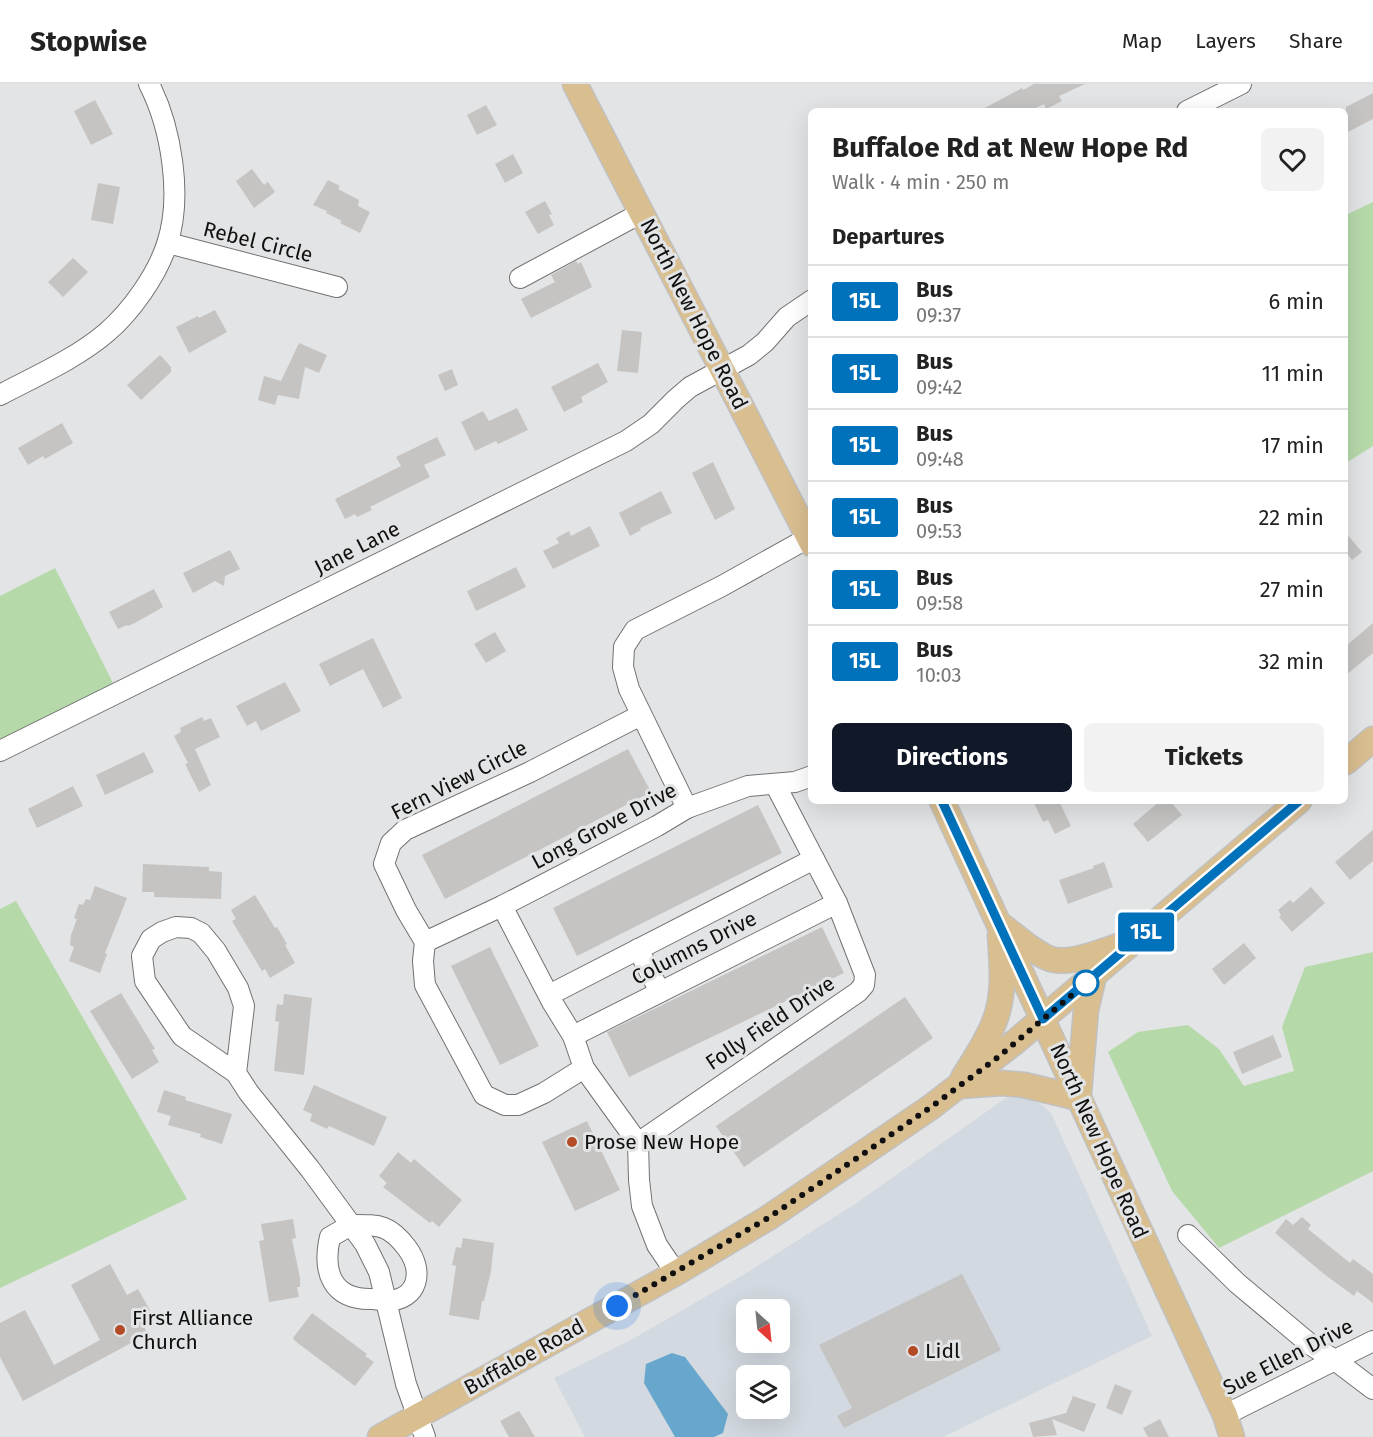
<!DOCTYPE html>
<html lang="en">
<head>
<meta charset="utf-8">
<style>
	body { margin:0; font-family:"Fira Sans",sans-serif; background:#f2f2f2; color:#222; height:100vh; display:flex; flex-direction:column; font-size:22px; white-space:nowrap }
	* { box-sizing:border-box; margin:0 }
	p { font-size:20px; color:#767676 }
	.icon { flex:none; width:33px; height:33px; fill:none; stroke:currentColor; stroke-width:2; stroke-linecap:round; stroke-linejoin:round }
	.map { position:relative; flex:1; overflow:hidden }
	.panel { position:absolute; left:808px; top:24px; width:540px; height:696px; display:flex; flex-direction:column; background:#fff; border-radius:9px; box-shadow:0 6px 24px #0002 }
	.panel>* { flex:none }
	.badge { padding:0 12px; border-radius:4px; font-size:21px; line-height:39px }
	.needle { width:39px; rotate:153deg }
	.fabs { position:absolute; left:736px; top:1215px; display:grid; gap:12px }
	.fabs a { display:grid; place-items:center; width:54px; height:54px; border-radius:9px; background:#fff; box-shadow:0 6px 24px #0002; font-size:30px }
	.you { position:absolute; width:30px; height:30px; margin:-15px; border:4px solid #fff; border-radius:50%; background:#1a73e8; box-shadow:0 0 0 9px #1a73e833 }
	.map>.badge { position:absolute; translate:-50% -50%; box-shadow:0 0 0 3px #fff }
	h2 { padding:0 24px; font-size:22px; line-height:54px }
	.round { display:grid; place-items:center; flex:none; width:63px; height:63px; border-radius:9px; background:#f2f2f2 }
	.summary { display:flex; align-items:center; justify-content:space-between; height:102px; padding:0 24px }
	h1 { font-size:28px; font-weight:700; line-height:45px }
	.button { display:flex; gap:12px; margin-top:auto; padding:12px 24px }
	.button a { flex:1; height:69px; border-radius:9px; background:#111827; color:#fff; font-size:24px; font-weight:700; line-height:69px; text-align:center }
	.button a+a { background:#f2f2f2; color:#222 }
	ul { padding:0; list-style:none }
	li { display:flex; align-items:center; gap:18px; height:72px; padding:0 24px; border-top:2px solid #e0e0e0 }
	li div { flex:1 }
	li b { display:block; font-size:22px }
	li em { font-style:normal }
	li .badge { min-width:66px; font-weight:700; text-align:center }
	header { display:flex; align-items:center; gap:36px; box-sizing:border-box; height:84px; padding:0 30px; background:#fff; border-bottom:2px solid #e0e0e0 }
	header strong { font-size:28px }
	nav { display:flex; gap:33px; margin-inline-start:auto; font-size:21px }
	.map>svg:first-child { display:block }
	.built { fill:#d3d9e0; fill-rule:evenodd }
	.green { fill:#b6d9aa }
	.water { fill:#68a7cd }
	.building { fill:#c5c4c3 }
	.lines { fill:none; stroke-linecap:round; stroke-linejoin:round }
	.minor-casing { stroke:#727273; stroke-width:22 }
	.major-casing { stroke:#c1c1c1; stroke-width:27 }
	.minor { stroke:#fff; stroke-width:20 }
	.major { stroke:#d9be90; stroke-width:24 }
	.line-casing { stroke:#fff; stroke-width:14 }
	.line { stroke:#0072bc; stroke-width:9 }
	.walk { stroke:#101010; stroke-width:6; stroke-dasharray:0 10.8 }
	.stop-dot { fill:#fff; stroke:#0072bc; stroke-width:3 }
	.poi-dot { fill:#b24b26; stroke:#e3e4e5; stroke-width:2 }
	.labels { text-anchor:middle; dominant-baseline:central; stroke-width:6; stroke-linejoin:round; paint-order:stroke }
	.street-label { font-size:21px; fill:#101010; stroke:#e3e4e5 }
	.poi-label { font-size:21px; fill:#101010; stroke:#e3e4e5; text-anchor:start }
</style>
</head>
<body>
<header>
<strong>Stopwise</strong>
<nav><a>Map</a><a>Layers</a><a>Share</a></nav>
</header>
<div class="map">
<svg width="1373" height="1353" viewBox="0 0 1373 1353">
	<rect width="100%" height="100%" fill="#e3e4e5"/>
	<!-- built -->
	<path class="built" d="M 1017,1013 L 1028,1014 L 1042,1021 L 1051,1029 L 1152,1252 L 943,1353 L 585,1353 L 554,1294 L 631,1256 L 748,1188 L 855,1120 L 1006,1014 ZM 747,1226 L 780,1226 L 780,1258 L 747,1258 ZM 747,1292 L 780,1292 L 780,1324 L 747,1324 Z"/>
	<!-- green -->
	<g class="green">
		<polygon points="1373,118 1373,362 1346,379 1346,131"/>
		<polygon points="55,484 113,599 0,656 0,512"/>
		<polygon points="16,817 187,1115 0,1204 0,825"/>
		<polygon points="1373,868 1373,1087 1219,1164 1172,1107 1108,968 1138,948 1188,941 1219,965 1244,1002 1294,987 1282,943 1305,883"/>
	</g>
	<!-- water -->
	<polygon class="water" points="672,1269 685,1273 728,1330 723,1349 714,1353 675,1353 644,1299 646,1280"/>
	<!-- building -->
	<g class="building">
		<polygon points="1034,0 1085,0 1059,12 1062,17 1046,25 1044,20 1030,27 979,27 1022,4 1023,6"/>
		<polygon points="1373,9 1373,35 1346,49 1346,23"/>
		<polygon points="95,16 113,50 91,61 74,27"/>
		<polygon points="486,21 497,41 477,51 467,31"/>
		<polygon points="513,70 523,89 505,99 495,80"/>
		<polygon points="252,85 264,101 268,98 275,108 254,124 236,97"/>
		<polygon points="328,96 340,102 338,105 359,116 358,122 370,128 360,149 340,139 342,137 326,129 327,127 313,121"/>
		<polygon points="98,99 120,103 113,140 91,136"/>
		<polygon points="545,117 552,130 549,131 554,141 538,150 525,128"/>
		<polygon points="73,174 88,188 63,213 48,198"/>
		<polygon points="576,177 578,180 581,178 592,203 531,234 521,215 555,198 551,191"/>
		<polygon points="215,226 227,248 189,269 176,243 198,232 199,234"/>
		<polygon points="622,246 642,248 638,289 617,287"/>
		<polygon points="299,259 327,271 319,289 305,283 299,315 278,311 275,321 258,316 264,292 281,297"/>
		<polygon points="160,271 171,283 171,288 141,316 127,301"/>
		<polygon points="598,279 608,298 581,313 583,318 564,328 551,303"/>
		<polygon points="452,285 458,301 445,307 438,291"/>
		<polygon points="517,324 528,346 498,360 496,357 475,367 461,338 483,327 489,337"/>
		<polygon points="62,339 73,359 45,375 43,372 28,381 18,364"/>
		<polygon points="437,353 446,371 424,381 430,393 370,423 372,426 357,433 355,430 345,435 335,415 401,382 396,373"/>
		<polygon points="713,378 735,425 715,436 692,389"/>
		<polygon points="661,407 672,429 640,444 641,446 630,452 619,429"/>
		<polygon points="590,442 600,462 553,485 543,467 559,459 556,454 569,447 571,452"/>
		<polygon points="1346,449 1362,468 1352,476 1346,468"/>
		<polygon points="230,466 240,485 225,492 224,502 215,497 193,509 183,489"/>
		<polygon points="516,483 526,503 476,527 467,507"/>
		<polygon points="154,505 163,523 135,539 128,542 127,541 118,545 109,528"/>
		<polygon points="1373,539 1373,569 1346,591 1346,562"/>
		<polygon points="495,548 506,567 486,579 474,560"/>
		<polygon points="373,554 402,614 383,624 363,585 330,602 319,580"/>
		<polygon points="285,598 301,627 261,647 256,637 247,642 236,622"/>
		<polygon points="202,633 204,637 211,634 220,653 195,665 211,701 199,708 185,680 188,679 174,652 181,648 180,644"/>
		<polygon points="628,665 651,708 445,815 422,771"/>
		<polygon points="144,668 154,688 105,711 96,691"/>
		<polygon points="73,702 83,722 37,744 28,725"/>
		<polygon points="1033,717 1059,717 1071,742 1055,750 1048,736 1043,738"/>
		<polygon points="1160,717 1170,717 1182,731 1148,758 1133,740"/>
		<polygon points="758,721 782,769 577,872 553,824"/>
		<polygon points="1373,746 1373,777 1350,796 1335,778"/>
		<polygon points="1104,778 1113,803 1068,820 1059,796 1094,784 1093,782"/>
		<polygon points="143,780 209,783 209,787 222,788 221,815 154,813 154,808 142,808"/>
		<polygon points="95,802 127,814 105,869 107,870 100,889 69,877 74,863 70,861 71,851 77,835 74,834 79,820 83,821 86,815 90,816"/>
		<polygon points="1311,803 1325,819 1292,848 1279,833 1281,831 1278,826 1290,816 1293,819"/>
		<polygon points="255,811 275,844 277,843 287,860 285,861 295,879 270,894 265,885 262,887 232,837 236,835 231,826"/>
		<polygon points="822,843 844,889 629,993 607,948"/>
		<polygon points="1244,859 1256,874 1224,901 1212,885"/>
		<polygon points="490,863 539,962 500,981 451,882"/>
		<polygon points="121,909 155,965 152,966 159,978 132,995 90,927"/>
		<polygon points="284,910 312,914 304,991 274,987 279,938 275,937 277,920 283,921"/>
		<polygon points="905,913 933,954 744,1083 716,1042"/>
		<polygon points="1273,951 1282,973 1242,990 1233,968"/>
		<polygon points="314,1001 387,1033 374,1062 329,1042 327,1045 310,1037 312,1030 303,1026"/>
		<polygon points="164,1006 186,1013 185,1016 232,1030 222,1060 200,1053 201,1050 168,1041 171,1032 157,1028"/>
		<polygon points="587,1037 620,1106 575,1127 542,1058"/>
		<polygon points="398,1068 411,1079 414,1075 462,1116 439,1143 432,1137 430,1139 383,1103 387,1099 379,1092"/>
		<polygon points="1302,1133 1311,1141 1308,1145 1350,1179 1353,1175 1373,1190 1373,1219 1357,1207 1354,1212 1324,1190 1275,1149 1286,1135 1293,1141"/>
		<polygon points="293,1135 296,1154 292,1155 300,1194 300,1203 297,1203 299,1213 269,1218 259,1157 264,1156 261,1140"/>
		<polygon points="463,1154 494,1159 491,1187 484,1217 482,1217 479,1236 449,1231 456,1182 452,1181 456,1163 461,1164"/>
		<polygon points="110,1180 127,1211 138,1205 156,1237 144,1243 148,1250 23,1317 0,1273 0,1239 25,1226 54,1281 100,1256 71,1201"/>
		<polygon points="962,1190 1001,1266 844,1344 837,1332 852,1324 819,1261"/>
		<polygon points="312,1229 367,1270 365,1272 374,1278 355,1302 295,1257 293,1254"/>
		<polygon points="1115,1300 1132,1307 1122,1331 1106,1324"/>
		<polygon points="1073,1312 1096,1320 1084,1348 1052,1335 1057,1351 1033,1353 1029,1339 1066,1329"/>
		<polygon points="519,1327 525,1336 535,1353 509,1353 500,1337"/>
		<polygon points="1160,1335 1169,1353 1148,1353 1143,1344"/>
	</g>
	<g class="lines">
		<defs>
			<g id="minor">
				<polyline points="1187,27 1241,0"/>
				<polyline points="168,159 337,203"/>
				<polyline points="520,194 641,129"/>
				<path d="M 0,311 C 34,293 77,274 106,249 C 131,228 157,191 167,160 C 183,112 171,43 149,0"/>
				<polyline points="0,667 626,357 651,340 676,315 690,303 749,271 765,258 787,233 812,216"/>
				<polyline points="687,724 629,605 623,583 624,563 635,546 722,502 808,454"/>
				<polyline points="502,822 552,918 573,952 584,984 638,1059 639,1096 642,1122 657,1161 676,1189"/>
				<polyline points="425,858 502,822 657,742 687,724 748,702 795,698 812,692"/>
				<polyline points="638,865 660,908"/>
				<polyline points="549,911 814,775"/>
				<polyline points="573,952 837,819"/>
				<polyline points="584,984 544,1009 518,1021 505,1021 484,1011 425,901 423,877 425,858 406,826 384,780 391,759 405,746 530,688 641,631"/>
				<polyline points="236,989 244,922 238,904 216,867 201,849 191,844 176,843 162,848 151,855 142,872 145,897 182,952 236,989 249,1009 310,1085 365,1160 379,1188 406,1300 425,1353"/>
				<polyline points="638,1059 858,908 864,901 865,891 837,819 775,700"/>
				<path d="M 351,1141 C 379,1141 389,1140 407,1164 C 424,1187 419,1216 386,1217 C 382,1217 377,1215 372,1215 C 332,1216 322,1188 330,1153 Z"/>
				<polyline points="1188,1151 1237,1199 1311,1261 1336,1277 1373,1305"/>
				<polyline points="1225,1331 1373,1257"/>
			</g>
			<g id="major">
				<polyline points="575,0 812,460"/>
				<polyline points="1346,678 1373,655"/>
				<polyline points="942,717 1225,1331 1232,1353"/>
				<path d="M 1002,842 C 1016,852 1031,867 1048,874 C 1068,883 1104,866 1125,860"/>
				<path d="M 963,994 C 974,976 988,956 995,936 C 1005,910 1002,880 1000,852"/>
				<polyline points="959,1002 1002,999 1024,1001 1079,1014"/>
				<polyline points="1079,1009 1086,926 1094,892"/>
				<polyline points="380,1353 676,1189 768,1134 931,1023 1015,958 1299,717"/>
			</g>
		</defs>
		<!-- minor casing -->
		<use href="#minor" class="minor-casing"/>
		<!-- major casing -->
		<use href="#major" class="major-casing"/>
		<!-- minor -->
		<use href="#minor" class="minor"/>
		<!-- major -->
		<use href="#major" class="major"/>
	</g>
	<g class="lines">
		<defs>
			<polyline id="line" points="942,717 1043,935 1299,717"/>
		</defs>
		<!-- line casing -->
		<use href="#line" class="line-casing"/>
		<!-- line -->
		<use href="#line" class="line"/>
		<!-- walk -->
		<polyline class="walk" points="617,1222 768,1134 866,1068 931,1023 997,974 1086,899"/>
	</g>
	<!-- markers -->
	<circle class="stop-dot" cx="1086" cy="899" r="12"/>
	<g class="poi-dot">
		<circle cx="572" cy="1058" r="6"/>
		<circle cx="120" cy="1246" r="6"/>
		<circle cx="913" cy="1267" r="6"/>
	</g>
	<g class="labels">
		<!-- street labels -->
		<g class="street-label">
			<text transform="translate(258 158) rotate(14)">Rebel Circle</text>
			<text transform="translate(694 230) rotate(63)">North New Hope Road</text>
			<text transform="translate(357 464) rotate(-27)">Jane Lane</text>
			<text transform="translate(459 696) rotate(-27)">Fern View Circle</text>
			<text transform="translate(604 742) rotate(-28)">Long Grove Drive</text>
			<text transform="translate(694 864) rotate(-27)">Columns Drive</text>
			<text transform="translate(770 939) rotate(-34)">Folly Field Drive</text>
			<text transform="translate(1099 1057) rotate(66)">North New Hope Road</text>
			<text transform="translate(524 1273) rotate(-29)">Buffaloe Road</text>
			<text transform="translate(1288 1273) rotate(-27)">Sue Ellen Drive</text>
		</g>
		<!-- poi labels -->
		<g class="poi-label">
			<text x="584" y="1058">Prose New Hope</text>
			<text x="132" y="1234">First Alliance<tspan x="132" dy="24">Church</tspan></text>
			<text x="925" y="1267">Lidl</text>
		</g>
	</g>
</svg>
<div class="fabs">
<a><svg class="needle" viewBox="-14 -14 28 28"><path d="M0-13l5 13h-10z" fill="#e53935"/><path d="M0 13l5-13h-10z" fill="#767676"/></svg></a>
<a><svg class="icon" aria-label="layers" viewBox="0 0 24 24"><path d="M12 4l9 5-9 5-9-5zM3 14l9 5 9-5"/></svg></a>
</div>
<div class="you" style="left:617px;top:1222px"></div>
<b class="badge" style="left:1146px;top:848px;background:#0072bc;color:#fff">15L</b>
<section class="panel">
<div class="summary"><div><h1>Buffaloe Rd at New Hope Rd</h1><p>Walk · 4 min · 250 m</p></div><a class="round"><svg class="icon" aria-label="heart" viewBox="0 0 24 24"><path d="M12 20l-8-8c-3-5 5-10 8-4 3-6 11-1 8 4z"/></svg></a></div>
<h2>Departures</h2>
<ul>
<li><span class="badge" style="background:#0072bc;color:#fff">15L</span><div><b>Bus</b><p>09:37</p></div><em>6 min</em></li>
<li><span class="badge" style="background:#0072bc;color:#fff">15L</span><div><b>Bus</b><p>09:42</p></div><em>11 min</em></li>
<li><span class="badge" style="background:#0072bc;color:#fff">15L</span><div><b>Bus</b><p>09:48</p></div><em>17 min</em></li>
<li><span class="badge" style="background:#0072bc;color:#fff">15L</span><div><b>Bus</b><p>09:53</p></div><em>22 min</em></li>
<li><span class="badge" style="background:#0072bc;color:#fff">15L</span><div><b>Bus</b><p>09:58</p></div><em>27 min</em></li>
<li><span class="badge" style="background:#0072bc;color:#fff">15L</span><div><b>Bus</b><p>10:03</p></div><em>32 min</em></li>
</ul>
<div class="button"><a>Directions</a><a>Tickets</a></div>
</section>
</div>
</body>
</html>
